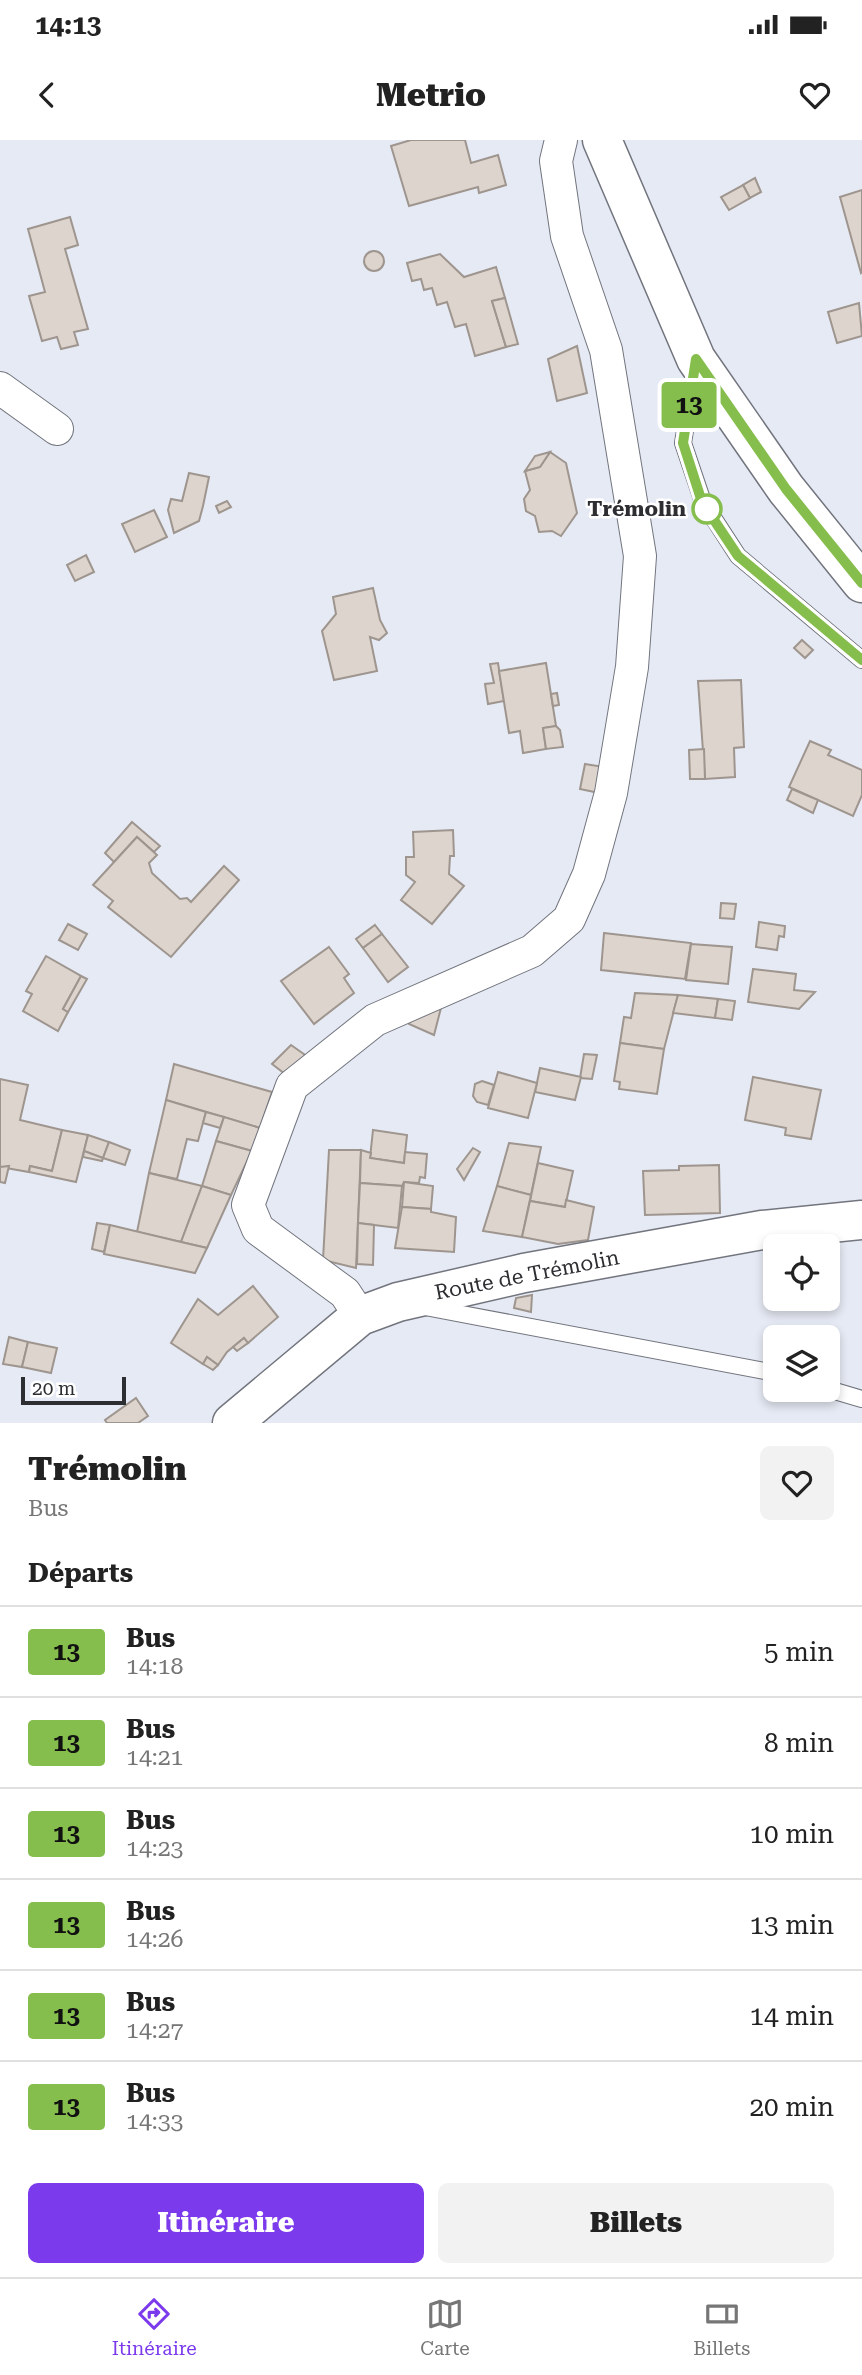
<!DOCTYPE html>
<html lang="fr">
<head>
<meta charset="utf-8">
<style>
	body { margin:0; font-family:"Roboto Serif",serif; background:#f2f2f2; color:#222; height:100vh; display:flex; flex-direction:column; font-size:26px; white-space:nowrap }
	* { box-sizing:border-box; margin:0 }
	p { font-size:23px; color:#767676 }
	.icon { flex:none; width:38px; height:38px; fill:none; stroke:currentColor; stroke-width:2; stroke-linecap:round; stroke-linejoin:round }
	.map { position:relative; height:1283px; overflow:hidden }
	.drawer { display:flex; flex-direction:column; background:#fff; flex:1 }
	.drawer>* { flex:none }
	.badge { padding:0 14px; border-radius:5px; font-size:24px; line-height:46px }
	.tools { position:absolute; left:763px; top:1094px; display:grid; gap:14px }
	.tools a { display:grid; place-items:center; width:77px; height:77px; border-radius:10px; background:#fff; box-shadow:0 4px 10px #0003; font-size:35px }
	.scale { position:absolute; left:21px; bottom:18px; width:105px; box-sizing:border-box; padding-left:7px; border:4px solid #2d2e32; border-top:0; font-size:19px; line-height:24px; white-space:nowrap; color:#2d2e32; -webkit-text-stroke:5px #fff; paint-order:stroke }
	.map>.badge { position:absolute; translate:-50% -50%; box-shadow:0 0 0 4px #fff }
	h2 { padding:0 28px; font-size:26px; line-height:63px }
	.round { display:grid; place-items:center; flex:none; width:74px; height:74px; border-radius:10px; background:#f2f2f2 }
	.head { display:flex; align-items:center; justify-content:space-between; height:119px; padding:0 28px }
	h1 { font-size:33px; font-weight:800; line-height:52px }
	.cta { display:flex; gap:14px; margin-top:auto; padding:14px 28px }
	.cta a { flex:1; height:80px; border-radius:10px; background:#7c3aed; color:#fff; font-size:28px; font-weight:800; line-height:80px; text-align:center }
	.cta a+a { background:#f2f2f2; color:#222 }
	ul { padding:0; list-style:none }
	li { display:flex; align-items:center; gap:21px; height:91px; padding:0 28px; border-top:2px solid #e0e0e0 }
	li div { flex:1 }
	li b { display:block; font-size:26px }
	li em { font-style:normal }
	li .badge { min-width:77px; font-weight:700; text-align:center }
	.status { display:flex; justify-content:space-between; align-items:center; height:49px; padding:0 35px; background:#fff; direction:ltr }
	.status svg { height:19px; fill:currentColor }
	header { display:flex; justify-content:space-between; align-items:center; height:91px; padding:0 28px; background:#fff; font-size:32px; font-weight:800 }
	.tab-bar { display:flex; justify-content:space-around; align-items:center; height:98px; border-top:2px solid #e0e0e0; background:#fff; font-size:19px; color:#767676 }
	.tab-bar a { display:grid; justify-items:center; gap:4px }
	.tab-bar .active { color:#7c3aed }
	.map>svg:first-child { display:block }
	.building { fill:#ddd4cd; stroke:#9e958f; stroke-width:2 }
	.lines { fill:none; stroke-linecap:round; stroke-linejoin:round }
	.service-casing { stroke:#72757e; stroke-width:18 }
	.minor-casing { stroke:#72757e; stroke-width:34 }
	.tertiary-casing { stroke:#72757e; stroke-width:41 }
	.secondary-casing { stroke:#72757e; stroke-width:41 }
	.service { stroke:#fff; stroke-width:16 }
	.minor { stroke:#fff; stroke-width:32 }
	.tertiary { stroke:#fff; stroke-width:38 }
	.secondary { stroke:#fff; stroke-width:38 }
	.line-casing { stroke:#fff; stroke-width:16 }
	.line { stroke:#85be4c; stroke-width:10 }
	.stop-dot { fill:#fff; stroke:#85be4c; stroke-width:3.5 }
	.labels { text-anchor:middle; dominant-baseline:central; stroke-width:5; stroke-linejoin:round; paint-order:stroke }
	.stop-label { font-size:21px; font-weight:bold; fill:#2d2e32; stroke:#fff; text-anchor:end }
	.street-label { font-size:21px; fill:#2d2e32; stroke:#fff }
</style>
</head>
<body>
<div class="status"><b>14:13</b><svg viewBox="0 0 49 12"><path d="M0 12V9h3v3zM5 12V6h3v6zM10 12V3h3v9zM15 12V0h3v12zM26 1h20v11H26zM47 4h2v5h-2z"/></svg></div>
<header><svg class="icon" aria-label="back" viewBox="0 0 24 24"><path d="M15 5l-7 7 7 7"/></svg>Metrio<svg class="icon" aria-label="heart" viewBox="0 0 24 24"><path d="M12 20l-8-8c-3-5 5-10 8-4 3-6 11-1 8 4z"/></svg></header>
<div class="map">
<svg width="862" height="1283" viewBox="0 0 862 1283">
	<rect width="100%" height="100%" fill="#e6eaf4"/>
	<!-- building -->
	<g class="building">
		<polygon points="411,0 465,0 471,23 498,15 506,45 479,53 478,47 409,66 391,6"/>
		<polygon points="755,38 761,52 750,58 743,45"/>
		<polygon points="743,45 750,58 729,70 721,57"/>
		<polygon points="862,50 862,132 861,133 840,57"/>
		<polygon points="70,77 78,105 65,109 88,189 74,192 78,205 61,209 57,197 42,201 29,156 45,152 28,89"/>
		<circle cx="374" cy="121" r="10"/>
		<polygon points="440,114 464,137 496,127 505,158 492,161 506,207 475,216 466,184 455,187 447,162 437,165 432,148 424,150 421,139 412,141 407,123"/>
		<polygon points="505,158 518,204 506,207 492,161"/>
		<polygon points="859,163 862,196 837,203 828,172"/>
		<polygon points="577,206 587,253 557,261 548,219"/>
		<polygon points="550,312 566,323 577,373 561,396 552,391 539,392 535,376 526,371 524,359 530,350 525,331 540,327"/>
		<polygon points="550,312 540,327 525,331 535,316"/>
		<polygon points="189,333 209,337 203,366 199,381 174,393 168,370 171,359 182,361"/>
		<polygon points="227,361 231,367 219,373 216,366"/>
		<polygon points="154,370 167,397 135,412 122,384"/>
		<polygon points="86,415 94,432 75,441 67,425"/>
		<polygon points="373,448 380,480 387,493 379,500 370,497 377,531 334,540 322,491 336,474 333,457"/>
		<polygon points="802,500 813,510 805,518 794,508"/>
		<polygon points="498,523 504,561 488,564 485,544 494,543 490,524"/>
		<polygon points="546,523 556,586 543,588 546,609 523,613 520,591 509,593 499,531"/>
		<polygon points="741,540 744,607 734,608 735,637 705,639 698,541"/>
		<polygon points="557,553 559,565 553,566 551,554"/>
		<polygon points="556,586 560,590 563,607 546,609 543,588"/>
		<polygon points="810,601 831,610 828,615 862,630 862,655 853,676 789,647"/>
		<polygon points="704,609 705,639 690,639 689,610"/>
		<polygon points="585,624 604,627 599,653 580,649"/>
		<polygon points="792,649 818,660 813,673 787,660"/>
		<polygon points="132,682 160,706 154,712 137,697 114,722 105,713"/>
		<polygon points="453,690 454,716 450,716 449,734 464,746 432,784 401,760 415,742 406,735 406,717 414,717 413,692"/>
		<polygon points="137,697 157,715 149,723 152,733 180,759 187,758 191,762 224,726 239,740 171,817 108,767 113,761 93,745"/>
		<polygon points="721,763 736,764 734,779 720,778"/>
		<polygon points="759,782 785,786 784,797 779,796 777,810 756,807"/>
		<polygon points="68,784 87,794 78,810 59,800"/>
		<polygon points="375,785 382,794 363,808 356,799"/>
		<polygon points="604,793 691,803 685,839 601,830"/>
		<polygon points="382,794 408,827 388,842 363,808"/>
		<polygon points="691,804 732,807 728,844 686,840"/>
		<polygon points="329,807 349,834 344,838 354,853 314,884 281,841"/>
		<polygon points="46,816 81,836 63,869 68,872 58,891 23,871 32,854 26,851"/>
		<polygon points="753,829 796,834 794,850 815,852 799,869 748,862"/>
		<polygon points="81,836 87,839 68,872 63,869"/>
		<polygon points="635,853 678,855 664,909 620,903 624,877 631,878"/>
		<polygon points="678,855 718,859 715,878 673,873"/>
		<polygon points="718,859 735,861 732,880 715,878"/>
		<polygon points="442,864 434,895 409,884 405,877"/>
		<polygon points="620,903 664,909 657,954 619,949 620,942 614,941"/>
		<polygon points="291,905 308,917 285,934 272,924"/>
		<polygon points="584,914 597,915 592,939 580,938"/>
		<polygon points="174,924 272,952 260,988 166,960"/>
		<polygon points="540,928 581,937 575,960 535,952"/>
		<polygon points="498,932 537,943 528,978 488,968"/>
		<polygon points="753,937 821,950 811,999 785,995 786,988 745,980"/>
		<polygon points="0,939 28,945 20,980 62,990 52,1031 30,1026 29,1032 0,1027"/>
		<polygon points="482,941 494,945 488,965 477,962 473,956 475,944"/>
		<polygon points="166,960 206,972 198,1001 187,999 177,1039 149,1033"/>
		<polygon points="206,972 224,977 220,988 203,983"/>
		<polygon points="224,977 260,988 252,1011 216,1001"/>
		<polygon points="62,990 88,995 76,1042 29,1032 30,1026 52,1031"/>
		<polygon points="373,990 407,995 404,1023 370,1018"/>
		<polygon points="88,995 109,1002 103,1018 84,1011"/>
		<polygon points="216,1001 252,1011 231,1055 202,1046"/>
		<polygon points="109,1002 130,1010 125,1025 103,1018"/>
		<polygon points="509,1003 541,1007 531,1055 497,1046"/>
		<polygon points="473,1008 480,1012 464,1040 457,1029"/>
		<polygon points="329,1010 361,1010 356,1128 323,1120"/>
		<polygon points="361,1010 371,1013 370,1018 404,1023 405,1012 427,1014 425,1038 420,1037 419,1043 404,1042 402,1046 360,1043"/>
		<polygon points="84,1011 103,1018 102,1021 83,1017"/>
		<polygon points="538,1023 573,1031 565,1067 530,1061"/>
		<polygon points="719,1025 720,1073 645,1075 643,1031 679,1030 679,1026"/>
		<polygon points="9,1026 5,1043 0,1042 0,1027"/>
		<polygon points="149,1033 202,1046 181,1102 137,1092"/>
		<polygon points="404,1042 433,1046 431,1069 402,1067"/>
		<polygon points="360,1043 402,1046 398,1088 358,1083"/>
		<polygon points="202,1046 231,1055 207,1108 181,1102"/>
		<polygon points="497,1046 531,1055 522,1097 483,1091"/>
		<polygon points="566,1060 594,1067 588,1100 558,1104 522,1097 530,1061 565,1067"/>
		<polygon points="402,1067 431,1069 431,1072 456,1077 454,1112 395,1108"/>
		<polygon points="97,1083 110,1085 104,1112 92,1109"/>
		<polygon points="358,1083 374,1085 373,1125 357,1124"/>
		<polygon points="110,1085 181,1102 207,1108 195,1133 104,1114"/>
		<polygon points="253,1146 278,1177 248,1203 244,1198 227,1212 218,1225 207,1217 203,1224 171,1203 198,1159 218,1175"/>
		<polygon points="532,1155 531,1172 514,1168 516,1158"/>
		<polygon points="9,1197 28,1202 22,1227 3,1224"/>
		<polygon points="244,1198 248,1203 237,1211 233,1207"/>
		<polygon points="28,1202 57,1208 51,1233 22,1227"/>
		<polygon points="207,1217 218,1225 213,1230 203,1224"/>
		<polygon points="136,1258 148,1276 138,1283 107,1283 105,1280"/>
	</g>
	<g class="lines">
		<defs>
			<g id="service">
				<polyline points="695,228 683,303 703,362 738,416 862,520"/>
				<polyline points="425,1167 775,1233"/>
				<polyline points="828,1249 862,1259"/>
			</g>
			<g id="minor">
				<polyline points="0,248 57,289"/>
				<polyline points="360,1176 345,1153 258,1089 248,1065 292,946 375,880 532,811 569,779 589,734 611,653 632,527 640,416 606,210 567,96 556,21 561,0"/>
			</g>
			<polyline id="tertiary" points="232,1283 360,1176 398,1162 524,1133 762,1090 862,1080"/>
			<polyline id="secondary" points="602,0 696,219 786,349 862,443"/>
		</defs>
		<!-- service casing -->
		<use href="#service" class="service-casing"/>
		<!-- minor casing -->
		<use href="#minor" class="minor-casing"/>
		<!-- tertiary casing -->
		<use href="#tertiary" class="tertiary-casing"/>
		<!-- secondary casing -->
		<use href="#secondary" class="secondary-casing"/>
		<!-- service -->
		<use href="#service" class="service"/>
		<!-- minor -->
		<use href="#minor" class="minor"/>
		<!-- tertiary -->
		<use href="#tertiary" class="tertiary"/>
		<!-- secondary -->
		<use href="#secondary" class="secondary"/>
	</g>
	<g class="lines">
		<defs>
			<polyline id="line" points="862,443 786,349 696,219 683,303 702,362 738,416 862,520"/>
		</defs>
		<!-- line casing -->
		<use href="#line" class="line-casing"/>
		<!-- line -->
		<use href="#line" class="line"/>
	</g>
	<!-- markers -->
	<circle class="stop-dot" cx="707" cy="369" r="14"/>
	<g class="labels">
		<!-- stop labels -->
		<g class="stop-label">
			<text x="686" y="369">Trémolin</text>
		</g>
		<!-- street labels -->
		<g class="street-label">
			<text transform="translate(527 1135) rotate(-11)">Route de Trémolin</text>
		</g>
	</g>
</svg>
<div class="tools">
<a><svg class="icon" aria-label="locate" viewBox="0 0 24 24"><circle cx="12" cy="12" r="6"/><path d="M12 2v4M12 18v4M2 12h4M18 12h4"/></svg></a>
<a><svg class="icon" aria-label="layers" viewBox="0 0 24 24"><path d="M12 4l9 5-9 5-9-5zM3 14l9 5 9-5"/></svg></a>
</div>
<div class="scale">20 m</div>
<b class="badge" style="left:689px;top:265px;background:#85be4c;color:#111">13</b>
</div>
<section class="drawer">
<div class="head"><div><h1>Trémolin</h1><p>Bus</p></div><a class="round"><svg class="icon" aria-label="heart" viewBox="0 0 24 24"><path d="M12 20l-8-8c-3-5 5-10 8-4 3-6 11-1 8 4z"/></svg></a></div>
<h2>Départs</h2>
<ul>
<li><span class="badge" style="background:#85be4c;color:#111">13</span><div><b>Bus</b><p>14:18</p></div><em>5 min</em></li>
<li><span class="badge" style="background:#85be4c;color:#111">13</span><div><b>Bus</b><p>14:21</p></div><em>8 min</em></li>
<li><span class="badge" style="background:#85be4c;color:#111">13</span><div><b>Bus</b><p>14:23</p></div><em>10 min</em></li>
<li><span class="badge" style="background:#85be4c;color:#111">13</span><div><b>Bus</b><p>14:26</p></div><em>13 min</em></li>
<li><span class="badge" style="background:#85be4c;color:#111">13</span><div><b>Bus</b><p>14:27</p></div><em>14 min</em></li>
<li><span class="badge" style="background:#85be4c;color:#111">13</span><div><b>Bus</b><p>14:33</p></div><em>20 min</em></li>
</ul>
<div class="cta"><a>Itinéraire</a><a>Billets</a></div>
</section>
<nav class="tab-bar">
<a class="active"><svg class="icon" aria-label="directions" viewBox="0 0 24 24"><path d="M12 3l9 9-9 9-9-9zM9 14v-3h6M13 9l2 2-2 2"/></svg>Itinéraire</a>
<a><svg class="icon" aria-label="map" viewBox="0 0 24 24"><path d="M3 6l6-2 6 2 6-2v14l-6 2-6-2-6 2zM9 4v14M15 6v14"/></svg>Carte</a>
<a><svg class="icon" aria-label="tickets" viewBox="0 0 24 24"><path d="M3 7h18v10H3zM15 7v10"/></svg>Billets</a>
</nav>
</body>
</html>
